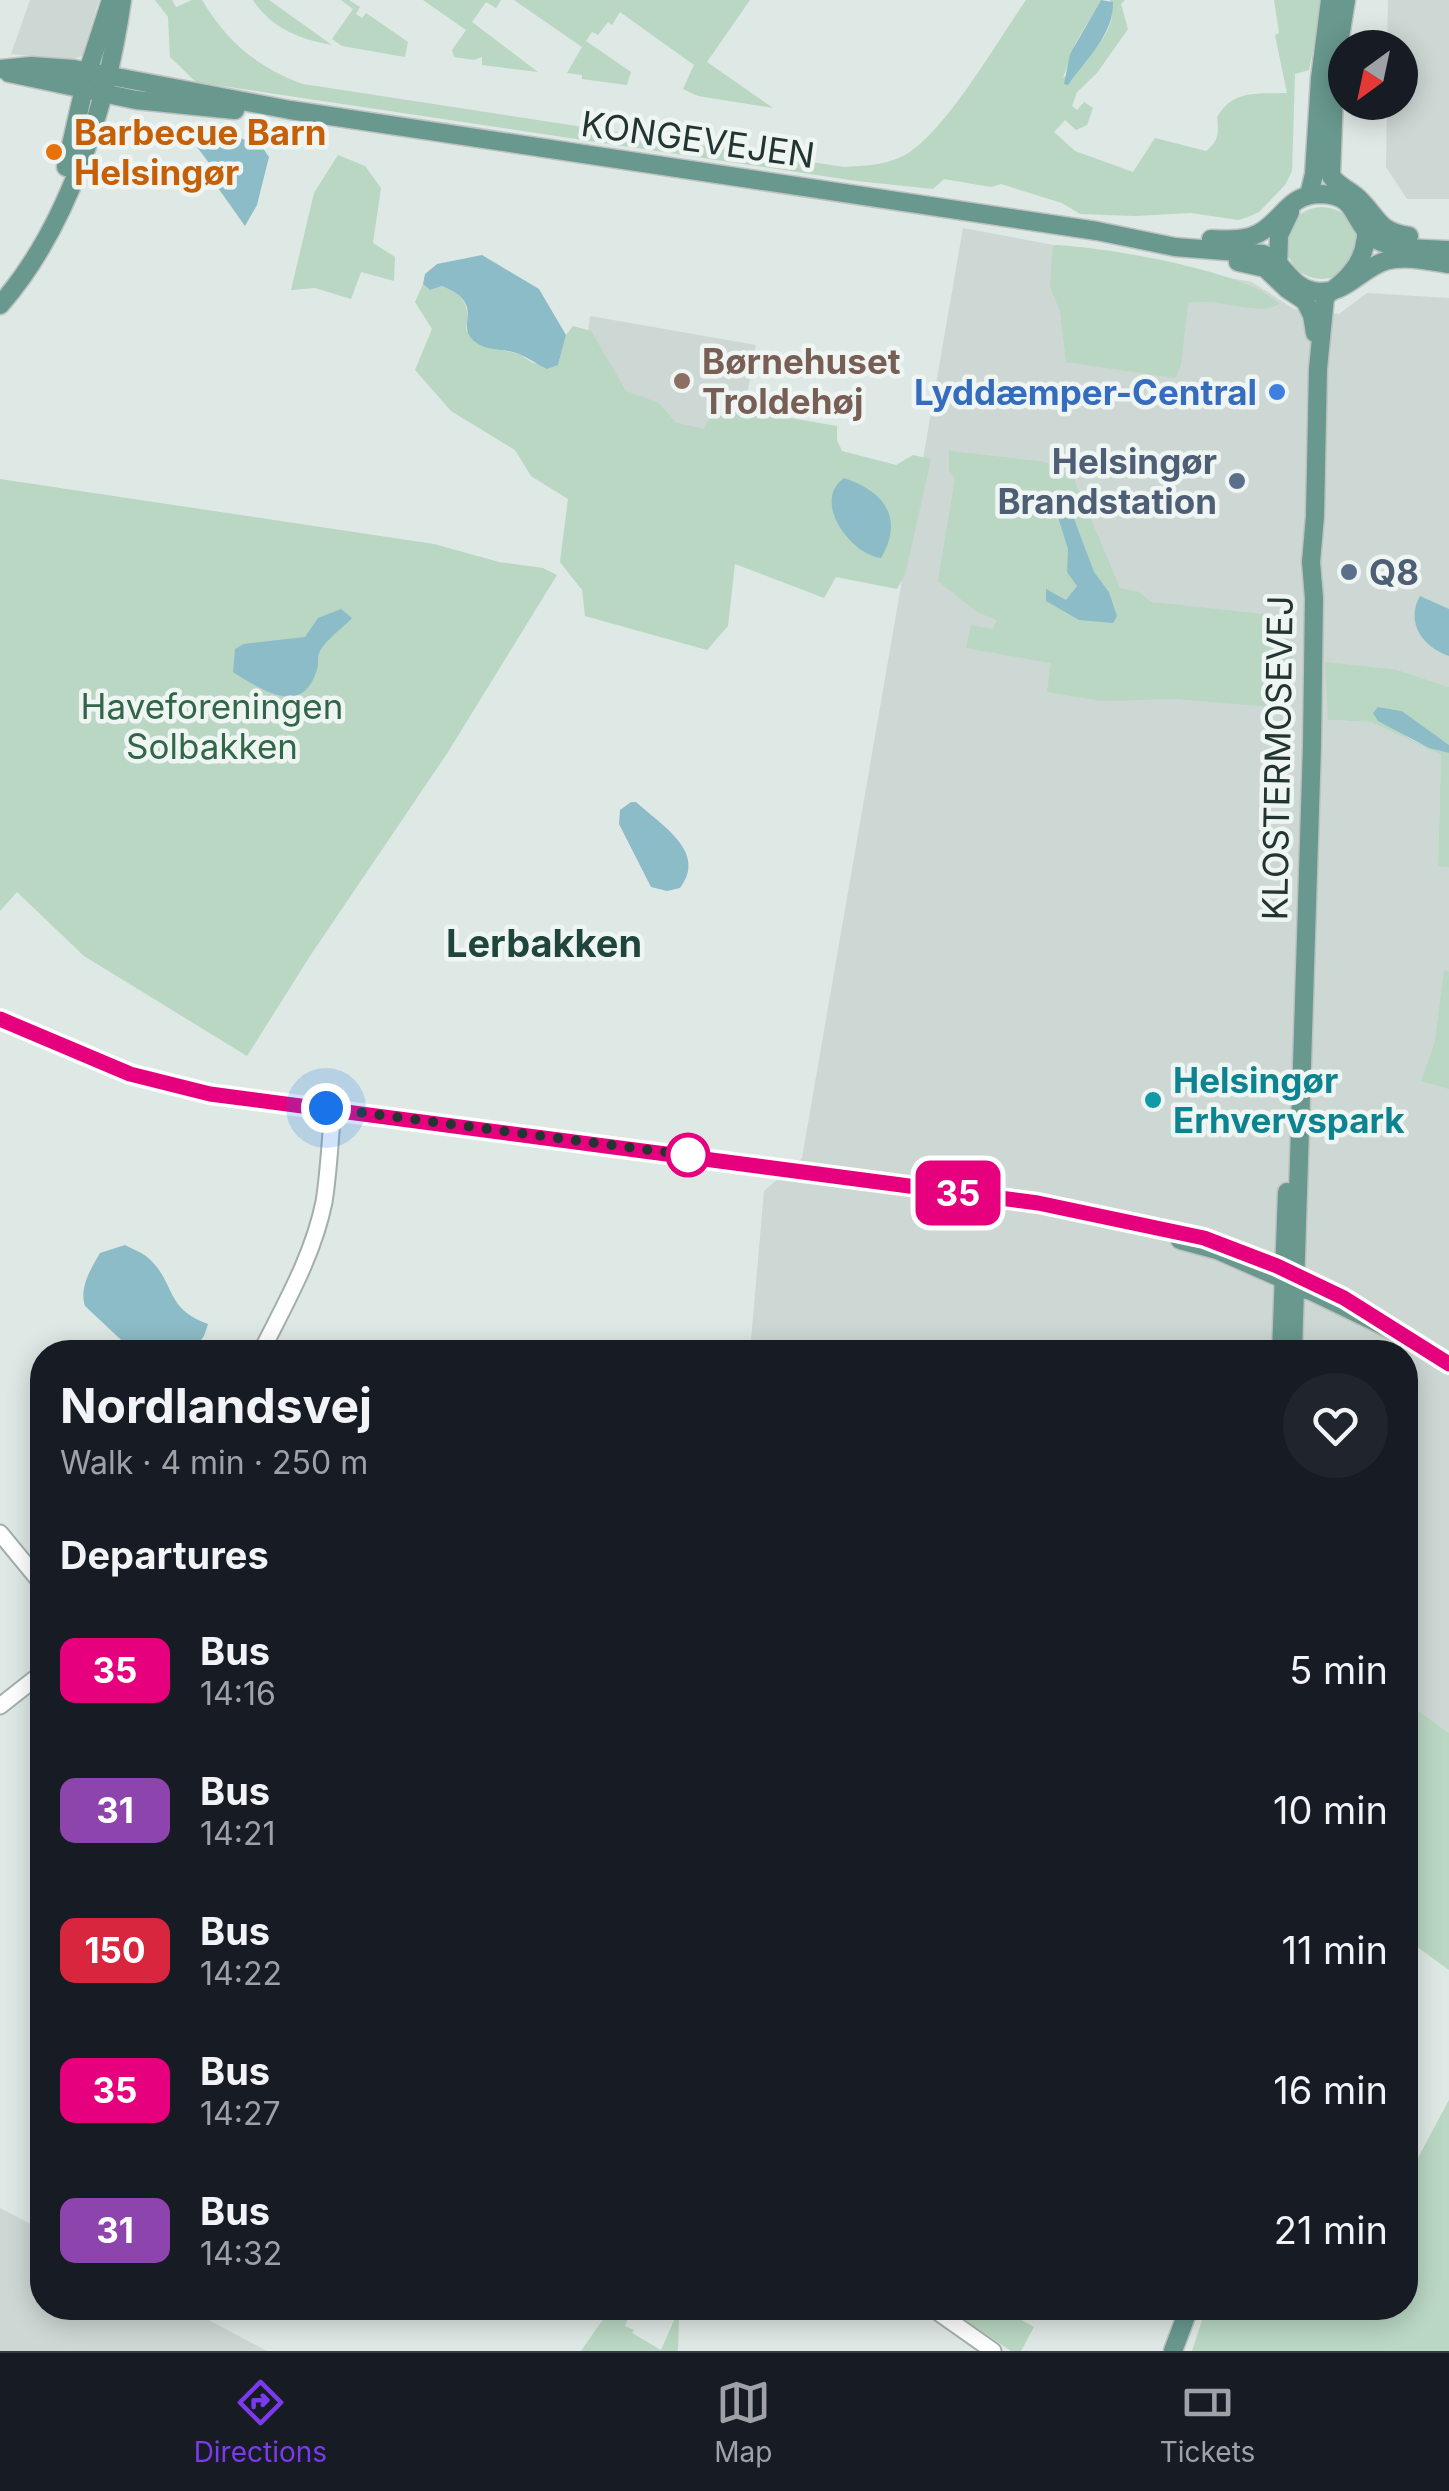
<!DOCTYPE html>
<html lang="en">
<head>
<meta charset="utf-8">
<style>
	body { margin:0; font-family:Inter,sans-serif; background:#20242c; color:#f1f3f6; height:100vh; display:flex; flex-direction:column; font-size:38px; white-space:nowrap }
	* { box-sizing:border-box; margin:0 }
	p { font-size:32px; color:#9ea1a6 }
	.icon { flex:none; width:55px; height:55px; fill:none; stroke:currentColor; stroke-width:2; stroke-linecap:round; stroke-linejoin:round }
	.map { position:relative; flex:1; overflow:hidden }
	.side { position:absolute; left:30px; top:1340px; width:1388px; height:980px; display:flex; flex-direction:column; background:#171b24; border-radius:40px; box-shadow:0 5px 25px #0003 }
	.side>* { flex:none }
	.badge { padding:0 20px; border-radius:15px; font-size:35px; line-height:65px }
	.needle { width:65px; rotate:213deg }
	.fabs { position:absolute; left:1328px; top:30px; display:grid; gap:20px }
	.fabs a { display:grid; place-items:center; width:90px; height:90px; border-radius:50%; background:#171b24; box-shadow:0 5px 25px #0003; font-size:50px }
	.you { position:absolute; width:50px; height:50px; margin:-25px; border:8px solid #fff; border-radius:50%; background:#1a73e8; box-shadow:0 0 0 15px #1a73e833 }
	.map>.badge { position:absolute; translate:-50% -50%; box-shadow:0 0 0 5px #fff }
	h2 { padding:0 30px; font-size:38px; line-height:90px }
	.round { display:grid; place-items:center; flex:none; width:105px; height:105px; border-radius:52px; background:#20242c }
	.head { display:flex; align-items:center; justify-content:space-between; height:170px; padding:0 30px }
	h1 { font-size:48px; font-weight:700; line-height:75px }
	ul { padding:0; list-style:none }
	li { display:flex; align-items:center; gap:30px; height:140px; padding:0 30px }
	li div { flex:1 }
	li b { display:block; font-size:38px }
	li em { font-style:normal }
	li .badge { min-width:110px; font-weight:700; text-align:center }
	.tab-bar { display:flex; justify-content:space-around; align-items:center; height:140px; border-top:2px solid #363941; background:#171b24; font-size:28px; color:#9ea1a6 }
	.tab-bar a { display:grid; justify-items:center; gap:5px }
	.tab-bar .on { color:#7c3aed }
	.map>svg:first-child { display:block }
	.built { fill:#cdd7d3 }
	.green { fill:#b9d7c2; fill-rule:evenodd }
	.water { fill:#8cbcc7 }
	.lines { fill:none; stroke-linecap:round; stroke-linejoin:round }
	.minor-casing { stroke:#a2afab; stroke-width:19 }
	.major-casing { stroke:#bdc2c1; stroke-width:21 }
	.minor { stroke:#fff; stroke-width:15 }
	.major { stroke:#68988e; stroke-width:18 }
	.line-casing { stroke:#fff; stroke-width:22 }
	.line { stroke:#e6007e; stroke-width:15 }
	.walk { stroke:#223531; stroke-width:10; stroke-dasharray:0 18 }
	.food-dot { fill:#e8710a; stroke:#eef5f2; stroke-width:4 }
	.education-dot { fill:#8d6e63; stroke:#eef5f2; stroke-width:4 }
	.shop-dot { fill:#3f7fe0; stroke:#eef5f2; stroke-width:4 }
	.service-dot { fill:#5c6f8a; stroke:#eef5f2; stroke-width:4 }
	.culture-dot { fill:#0f9aa8; stroke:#eef5f2; stroke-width:4 }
	.stop-dot { fill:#fff; stroke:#e6007e; stroke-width:5 }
	.labels { text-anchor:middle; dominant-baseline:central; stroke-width:9; stroke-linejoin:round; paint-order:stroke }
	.food-label { font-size:35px; font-weight:bold; fill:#c56008; stroke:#eef5f2; text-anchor:start }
	.street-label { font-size:35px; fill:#223531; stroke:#eef5f2 }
	.education-label { font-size:35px; font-weight:bold; fill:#785e54; stroke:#eef5f2; text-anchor:start }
	.shop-label { font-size:35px; font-weight:bold; fill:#366cbe; stroke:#eef5f2; text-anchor:end }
	.service-label { font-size:35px; font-weight:bold; fill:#4e5e75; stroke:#eef5f2; text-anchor:end }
	.park-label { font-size:35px; fill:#316748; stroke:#eef5f2 }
	.culture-label { font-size:35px; font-weight:bold; fill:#0d838f; stroke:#eef5f2; text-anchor:start }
	.neighbourhood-label { font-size:38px; font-weight:bold; fill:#20453d; stroke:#eef5f2 }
</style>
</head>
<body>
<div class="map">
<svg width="1449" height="2351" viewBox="0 0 1449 2351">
	<rect width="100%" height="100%" fill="#dee8e4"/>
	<!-- built -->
	<g class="built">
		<polygon points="30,0 99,0 82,56 71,60 11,54"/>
		<polygon points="1388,0 1449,0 1449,199 1407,199 1386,167 1387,103 1400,102 1400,48 1387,47"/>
		<polygon points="963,228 1252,282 1294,309 1339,314 1367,293 1449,298 1449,687 1398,670 1328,720 1371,722 1441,755 1438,865 1449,867 1449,1733 1405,1701 1405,1352 750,1352 764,1191 802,1158"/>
		<polygon points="590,316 756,345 743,417 698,445 646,432 587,336"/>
		<polygon points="0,2208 42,2230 42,2308 186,2308 267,2351 0,2351"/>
	</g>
	<!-- green -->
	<g class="green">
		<path d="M 155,0 L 172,0 L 176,7 L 192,0 L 202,0 C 227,42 257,67 303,84 L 844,167 C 865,166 886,165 905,155 C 945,133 998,40 1026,0 L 1101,0 L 1076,42 L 1063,78 C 1086,61 1121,30 1110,0 L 1125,0 L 1121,4 L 1128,29 L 1097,73 L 1077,92 L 1072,106 L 1077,110 L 1084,102 L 1093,108 L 1087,125 L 1076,130 L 1065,120 L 1054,132 L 1075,151 L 1133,172 L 1155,138 L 1206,151 C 1219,141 1219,132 1217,117 C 1234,89 1257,94 1287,93 L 1275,35 L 1279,33 L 1274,0 L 1323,0 L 1309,70 L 1295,74 L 1292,171 L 1285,185 L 1259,212 L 1248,217 L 1238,220 L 1191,213 L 1135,216 L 1080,214 L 1062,203 L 1001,184 L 991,187 L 944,179 L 933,189 L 857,181 L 196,82 L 170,57 L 168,17 Z"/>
		<path d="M 253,0 L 269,0 L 332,45 C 300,39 272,29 253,0 Z"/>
		<polygon points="341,0 349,0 360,7 356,14 362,18 366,13 408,42 405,57 342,46 332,39 353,9"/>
		<polygon points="423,0 501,0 496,8 486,2 472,22 538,72 482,65 482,57 474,60 454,57 452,50 466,30"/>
		<polygon points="514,0 750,0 707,62 773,108 698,96 683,89 694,65 620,12 612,25 608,22 598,35 592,32 586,41 631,72 627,85 582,79 582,75 567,73 582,47"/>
		<polygon points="338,155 365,166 381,188 373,243 395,257 394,281 361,272 351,299 315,288 291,290 314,193"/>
		<circle cx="1322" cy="243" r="36"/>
		<path d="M 1053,245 C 1099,246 1250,271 1279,304 C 1258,317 1217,297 1188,303 L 1181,365 L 1175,378 L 1066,362 L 1060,311 L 1050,287 Z"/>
		<path d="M 423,284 L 430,290 L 442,286 C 466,296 470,306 466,330 L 482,346 L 519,354 L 533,363 L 558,365 L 566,335 L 573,326 L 591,331 L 626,391 L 659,403 L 676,423 L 704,429 L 717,405 L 837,426 L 837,440 L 842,451 L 896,465 L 913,455 L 931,459 L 905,575 L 897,589 L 836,577 L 824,598 L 735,564 L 728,626 L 707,650 L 585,616 L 582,590 L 560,562 L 568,499 L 531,476 L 515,450 L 451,411 L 415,370 L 432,329 L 415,302 Z"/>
		<path d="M 949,451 L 1046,462 L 1074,479 L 1120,588 L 1139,592 L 1151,602 L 1281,616 C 1292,650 1300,675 1283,708 L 1174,699 L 1101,701 L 1047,692 L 1051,663 L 966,648 L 971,625 L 993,629 L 997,620 L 977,612 L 938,581 L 955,479 L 949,470 ZM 1067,500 L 1094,573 L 1109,591 L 1117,616 L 1045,594 L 1054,593 L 1067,600 L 1077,585 L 1067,572 L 1068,549 L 1055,504 Z"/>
		<polygon points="0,479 434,544 499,562 543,568 557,575 448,752 310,956 247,1056 84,956 17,892 0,911"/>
		<path d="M 1325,662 L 1398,670 L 1449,687 L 1449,745 L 1402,711 L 1378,707 C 1398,736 1415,744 1449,753 L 1449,867 L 1438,866 L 1441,755 L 1371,722 L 1328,720 Z"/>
		<polygon points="1444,970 1449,972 1449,1089 1421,1081 1435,1042"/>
		<polygon points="1405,1701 1449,1733 1449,1970 1405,1938"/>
		<polygon points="1449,2100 1449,2351 1192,2351 1206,2308 1405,2308 1405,2182"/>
		<polygon points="596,2308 632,2308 625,2326 634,2330 632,2333 661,2350 676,2316 679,2317 678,2351 581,2351 606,2315"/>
		<polygon points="947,2308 1000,2308 1034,2327 1021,2351 1011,2351"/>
	</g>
	<!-- water -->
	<g class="water">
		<path d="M 1101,0 L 1113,2 C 1114,35 1085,60 1068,85 L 1064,84 L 1070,54 Z"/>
		<polygon points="200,127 260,144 269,157 257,205 245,226 211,178 209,163 197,147 193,128"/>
		<path d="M 482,255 L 539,289 L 566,335 L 558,365 L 547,369 C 538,365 529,358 519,354 C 505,348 486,352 474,341 C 454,324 488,305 442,286 L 430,290 L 423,284 L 425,274 L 437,264 Z"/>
		<path d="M 844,478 C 883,491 905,517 881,558 C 851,555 811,501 844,478 Z"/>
		<polygon points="1067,500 1094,572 1109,592 1117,616 1113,623 1079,620 1046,601 1046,589 1066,600 1077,586 1067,572 1068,549 1054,504"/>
		<path d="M 1420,596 L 1449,609 L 1449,656 C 1423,647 1405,623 1420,596 Z"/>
		<path d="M 341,609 L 352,618 C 343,628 324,641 319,653 C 317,658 319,664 317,669 C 303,719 260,689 233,672 L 235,649 L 244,644 L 305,637 L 318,618 Z"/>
		<polygon points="1378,707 1402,711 1449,745 1449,753 1429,748 1378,721 1373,713"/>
		<path d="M 631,802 L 636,802 C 661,825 708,852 680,888 L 667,891 L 651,887 L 619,824 L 620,810 Z"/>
		<path d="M 125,1245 C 131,1248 140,1252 146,1256 C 177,1282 163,1308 208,1324 L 204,1336 L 192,1352 L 134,1352 L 85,1306 C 79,1287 91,1269 100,1253 Z"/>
	</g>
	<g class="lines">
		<defs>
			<g id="minor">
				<polyline points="0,1019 130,1074 210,1094 1038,1203 1192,1236"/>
				<polyline points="1228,1246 1331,1291"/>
				<polyline points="1393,1329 1449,1364"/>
				<path d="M 261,1352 C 285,1304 313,1256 324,1202 C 329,1171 330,1139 333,1109"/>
				<polyline points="0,1533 42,1584"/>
				<polyline points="0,1706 42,1673"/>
				<polyline points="932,2308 993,2351"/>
			</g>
			<g id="major">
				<path d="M 1346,0 L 1335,68 L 1331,176 C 1338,186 1348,189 1357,197 C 1379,217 1376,231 1409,236"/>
				<path d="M 0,69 L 31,66 L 74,69 L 290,110 L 1097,231 L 1175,247 L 1263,254 C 1284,261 1289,286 1313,291 C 1345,297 1358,270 1385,261 C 1405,255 1429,261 1449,264"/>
				<polyline points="9,73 136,100 235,110"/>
				<polyline points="66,167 88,71 111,0"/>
				<polyline points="1309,195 1314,174 1320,79 1330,0"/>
				<path d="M 1211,239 C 1229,240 1249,241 1264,230 C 1285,215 1291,194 1321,194 C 1358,195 1351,220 1372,237 C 1390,251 1428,248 1449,250"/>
				<polyline points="1238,262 1265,268 1287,289 1305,301 1312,315 1315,333"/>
				<polyline points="1278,268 1279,235 1290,212"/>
				<path d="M 0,305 C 69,227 108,101 122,0"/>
				<polyline points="1180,1240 1217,1250 1276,1276 1292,1278"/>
				<polyline points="1287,1284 1311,1291 1402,1335"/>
				<polyline points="1281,1352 1287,1192"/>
				<path d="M 1293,1352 L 1312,745 L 1314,598 L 1311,562 L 1315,516 L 1318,369 L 1325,297 C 1333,289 1343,283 1350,274 C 1368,255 1370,225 1361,202"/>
				<polyline points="1173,2351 1189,2308"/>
			</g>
		</defs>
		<!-- minor casing -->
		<use href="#minor" class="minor-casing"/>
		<!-- major casing -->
		<use href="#major" class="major-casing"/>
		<!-- minor -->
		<use href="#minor" class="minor"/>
		<!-- major -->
		<use href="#major" class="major"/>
	</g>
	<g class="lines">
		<defs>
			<polyline id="line" points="0,1019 130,1074 210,1094 1038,1203 1204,1238 1277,1266 1344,1298 1449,1364"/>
		</defs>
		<!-- line casing -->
		<use href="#line" class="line-casing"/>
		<!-- line -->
		<use href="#line" class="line"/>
		<!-- walk -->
		<polyline class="walk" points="326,1108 688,1155"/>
	</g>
	<!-- markers -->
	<circle class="food-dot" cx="54" cy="152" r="10"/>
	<circle class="education-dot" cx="682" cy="381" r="10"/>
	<circle class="shop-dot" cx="1277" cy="392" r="10"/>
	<g class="service-dot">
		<circle cx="1237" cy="481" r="10"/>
		<circle cx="1349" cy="572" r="10"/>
	</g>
	<circle class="culture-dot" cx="1153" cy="1100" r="10"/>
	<circle class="stop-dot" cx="688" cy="1155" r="20"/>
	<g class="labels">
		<!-- food labels -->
		<g class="food-label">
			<text x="74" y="132">Barbecue Barn<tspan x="74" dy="40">Helsingør</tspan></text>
		</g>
		<!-- street labels -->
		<g class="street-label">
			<text transform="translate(698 139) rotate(8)">KONGEVEJEN</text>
			<text transform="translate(1277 758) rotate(-89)">KLOSTERMOSEVEJ</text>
		</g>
		<!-- education labels -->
		<g class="education-label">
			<text x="702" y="361">Børnehuset<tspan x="702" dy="40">Troldehøj</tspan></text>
		</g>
		<!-- shop labels -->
		<g class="shop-label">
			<text x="1257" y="392">Lyddæmper-Central</text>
		</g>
		<!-- service labels -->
		<g class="service-label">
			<text x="1217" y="461">Helsingør<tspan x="1217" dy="40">Brandstation</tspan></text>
			<text x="1369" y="572" text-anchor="start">Q8</text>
		</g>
		<!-- park labels -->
		<g class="park-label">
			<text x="212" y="706">Haveforeningen<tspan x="212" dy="40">Solbakken</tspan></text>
		</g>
		<!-- culture labels -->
		<g class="culture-label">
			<text x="1173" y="1080">Helsingør<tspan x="1173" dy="40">Erhvervspark</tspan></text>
		</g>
		<!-- neighbourhood labels -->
		<g class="neighbourhood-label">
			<text x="544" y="943">Lerbakken</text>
		</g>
	</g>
</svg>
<div class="fabs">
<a><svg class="needle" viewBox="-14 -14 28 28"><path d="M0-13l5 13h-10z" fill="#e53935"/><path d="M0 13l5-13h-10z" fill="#9ea1a6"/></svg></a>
</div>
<div class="you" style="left:326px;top:1108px"></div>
<b class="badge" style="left:958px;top:1193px;background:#e6007e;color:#fff">35</b>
<section class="side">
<div class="head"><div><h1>Nordlandsvej</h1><p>Walk · 4 min · 250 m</p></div><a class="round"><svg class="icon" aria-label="heart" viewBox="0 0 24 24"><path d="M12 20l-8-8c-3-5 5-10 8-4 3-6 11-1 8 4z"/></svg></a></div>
<h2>Departures</h2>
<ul>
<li><span class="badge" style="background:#e6007e;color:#fff">35</span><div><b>Bus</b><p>14:16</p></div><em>5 min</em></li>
<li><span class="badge" style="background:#8e44ad;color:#fff">31</span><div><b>Bus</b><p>14:21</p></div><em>10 min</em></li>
<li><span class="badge" style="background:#d7263d;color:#fff">150</span><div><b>Bus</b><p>14:22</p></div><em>11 min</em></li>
<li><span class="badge" style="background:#e6007e;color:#fff">35</span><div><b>Bus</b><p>14:27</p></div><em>16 min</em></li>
<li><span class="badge" style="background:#8e44ad;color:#fff">31</span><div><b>Bus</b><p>14:32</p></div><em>21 min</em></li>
</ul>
</section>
</div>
<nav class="tab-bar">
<a class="on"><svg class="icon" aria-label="directions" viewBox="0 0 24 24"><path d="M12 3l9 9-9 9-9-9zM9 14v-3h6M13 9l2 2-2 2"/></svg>Directions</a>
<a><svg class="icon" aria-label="map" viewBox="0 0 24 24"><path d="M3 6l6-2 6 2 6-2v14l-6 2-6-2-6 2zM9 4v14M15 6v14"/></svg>Map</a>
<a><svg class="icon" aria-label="tickets" viewBox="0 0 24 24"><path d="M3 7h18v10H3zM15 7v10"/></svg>Tickets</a>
</nav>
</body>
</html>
